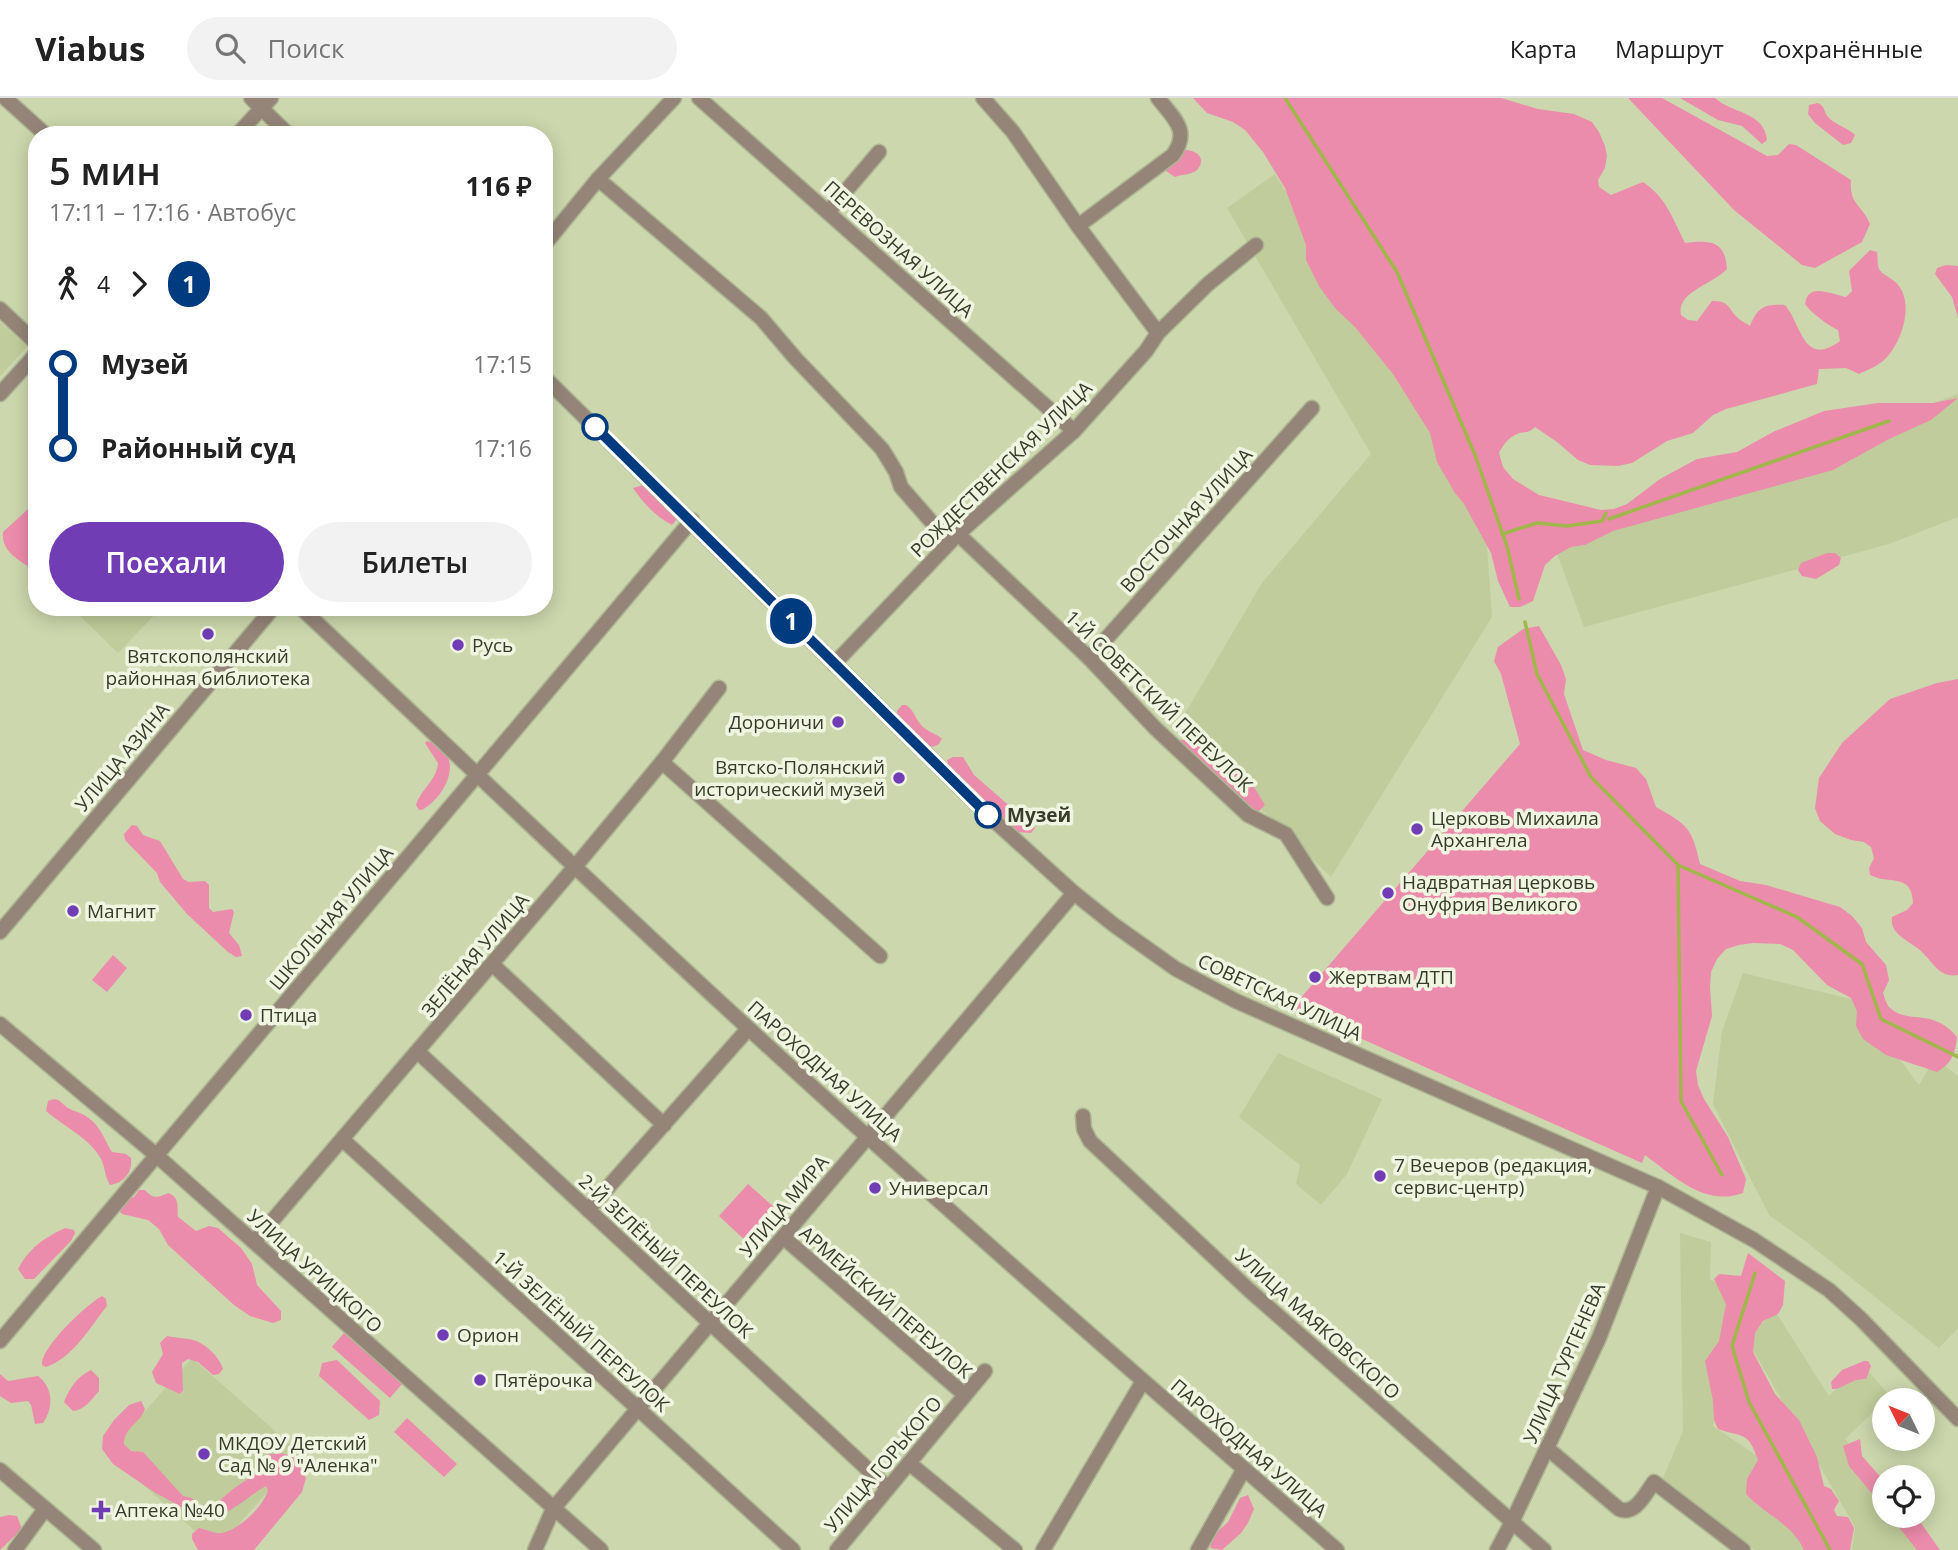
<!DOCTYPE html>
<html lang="ru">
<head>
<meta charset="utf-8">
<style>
	body { margin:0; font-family:"Open Sans",sans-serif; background:#f2f2f2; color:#222; height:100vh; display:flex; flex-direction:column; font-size:26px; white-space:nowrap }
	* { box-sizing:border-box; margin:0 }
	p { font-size:23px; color:#767676 }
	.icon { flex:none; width:38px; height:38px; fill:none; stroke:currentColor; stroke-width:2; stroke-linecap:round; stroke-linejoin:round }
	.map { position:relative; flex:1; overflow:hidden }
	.details { position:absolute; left:28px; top:28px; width:525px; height:490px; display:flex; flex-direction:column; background:#fff; border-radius:28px; box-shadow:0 4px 18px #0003 }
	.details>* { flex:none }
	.badge { padding:0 14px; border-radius:23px; font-size:24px; line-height:46px }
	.needle { width:46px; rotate:313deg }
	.fabs { position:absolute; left:1872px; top:1290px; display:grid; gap:14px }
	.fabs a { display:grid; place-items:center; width:63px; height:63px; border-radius:50%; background:#fff; box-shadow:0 4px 18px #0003; font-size:35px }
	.map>.badge { position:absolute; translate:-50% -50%; box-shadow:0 0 0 4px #fff }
	.legs { display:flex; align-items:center; gap:10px; height:77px; padding:0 21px; font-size:23px }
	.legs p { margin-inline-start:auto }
	.headline { display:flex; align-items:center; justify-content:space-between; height:119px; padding:0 21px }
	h1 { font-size:38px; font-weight:600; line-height:52px }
	.primary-button { display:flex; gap:14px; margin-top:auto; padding:14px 21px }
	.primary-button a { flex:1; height:80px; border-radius:42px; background:#703db4; color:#fff; font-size:28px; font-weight:600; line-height:80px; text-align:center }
	.primary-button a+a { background:#f2f2f2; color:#222 }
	ul { padding:0 21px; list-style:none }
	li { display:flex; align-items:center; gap:24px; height:84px; font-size:26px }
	li i { display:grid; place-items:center; width:10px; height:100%; margin:0 9px; background:currentColor }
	li i::after { content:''; width:18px; height:18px; margin:-9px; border:5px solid; border-radius:50%; background:#fff }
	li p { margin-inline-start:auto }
	li:first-child i { background:linear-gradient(#0000 50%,currentColor 0) }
	li:last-child i { background:linear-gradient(currentColor 50%,#0000 0) }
	header { display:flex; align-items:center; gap:42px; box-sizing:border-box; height:98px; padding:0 35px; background:#fff; border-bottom:2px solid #e0e0e0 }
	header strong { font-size:33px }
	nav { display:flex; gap:38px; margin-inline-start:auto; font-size:24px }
	.search { width:490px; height:63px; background:#f2f2f2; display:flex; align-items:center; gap:18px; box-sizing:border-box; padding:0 24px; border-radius:38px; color:#767676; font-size:26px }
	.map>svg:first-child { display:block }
	.built { fill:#c0cc9b }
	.green { fill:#ec8cac }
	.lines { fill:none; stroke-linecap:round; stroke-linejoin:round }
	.stream { stroke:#a1b64b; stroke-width:3.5 }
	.minor-casing { stroke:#abb591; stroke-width:17 }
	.tertiary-casing { stroke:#abb591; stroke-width:17 }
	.minor { stroke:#958579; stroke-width:14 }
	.tertiary { stroke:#958579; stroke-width:14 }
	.line-1-casing { stroke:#fff; stroke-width:16 }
	.line-1 { stroke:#003b80; stroke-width:10 }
	.stop-1-dot { fill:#fff; stroke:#003b80; stroke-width:3.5 }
	.poi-dot { fill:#703db4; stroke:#eff5e0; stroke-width:2.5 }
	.labels { text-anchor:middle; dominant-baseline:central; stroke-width:7; stroke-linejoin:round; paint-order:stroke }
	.street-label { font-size:19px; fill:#383c2c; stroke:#eff5e0 }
	.poi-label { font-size:19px; fill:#383c2c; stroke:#eff5e0; text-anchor:start }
	.stop-label { font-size:19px; font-weight:bold; fill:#383c2c; stroke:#eff5e0; text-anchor:start }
</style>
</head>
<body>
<header>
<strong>Viabus</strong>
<div class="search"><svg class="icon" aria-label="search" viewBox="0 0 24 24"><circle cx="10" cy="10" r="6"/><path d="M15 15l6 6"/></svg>Поиск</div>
<nav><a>Карта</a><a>Маршрут</a><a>Сохранённые</a></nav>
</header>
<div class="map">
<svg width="1958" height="1452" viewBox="0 0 1958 1452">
	<rect width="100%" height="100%" fill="#ccd7ad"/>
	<!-- built -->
	<g class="built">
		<polygon points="1275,76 1485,419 1492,519 1331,779 1177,629 1262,485 1371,356 1227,110"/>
		<polygon points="0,224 27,249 0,278"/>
		<polygon points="1958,296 1958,419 1889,446 1584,529 1554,447"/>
		<polygon points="71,509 162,509 118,555"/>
		<polygon points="1743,875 1855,902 1919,987 1935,960 1958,978 1958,1230 1939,1250 1809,1146 1769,1117 1713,1006 1722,933"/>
		<polygon points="1278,955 1382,1001 1347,1076 1321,1107 1296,1086 1300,1067 1239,1019"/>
		<polygon points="1680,1135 1711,1144 1710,1181 1727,1190 1725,1237 1713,1328 1763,1362 1812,1443 1808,1452 1755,1452 1663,1380 1683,1333"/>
		<polygon points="1775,1213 1829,1298 1862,1266 1890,1298 1845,1341 1885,1391 1885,1418 1905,1418 1933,1452 1852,1452 1855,1429 1746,1240"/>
		<polygon points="192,1260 301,1356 216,1452 108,1355"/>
	</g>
	<!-- green -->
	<g class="green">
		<path d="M 1193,0 L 1501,0 L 1538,11 L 1574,16 L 1592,24 L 1599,34 L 1605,48 L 1607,58 L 1605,70 L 1598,82 L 1599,89 L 1611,97 L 1643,84 C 1666,99 1673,121 1685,145 C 1710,142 1725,142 1727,171 C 1712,187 1676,194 1681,217 L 1688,222 L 1697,223 L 1712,203 C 1727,203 1727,207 1735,217 C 1738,221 1745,225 1750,228 C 1758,209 1764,206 1785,207 C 1802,227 1803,270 1840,243 L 1838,232 C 1829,228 1810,214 1805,206 C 1808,184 1830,196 1846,199 L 1852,193 L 1849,173 L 1870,152 L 1877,154 C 1878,159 1877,167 1879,171 C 1884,179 1896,180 1902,193 C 1912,213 1900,248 1883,263 C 1876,269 1867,272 1859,276 L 1846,270 L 1819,271 L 1817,286 L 1726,311 L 1713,317 L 1693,335 L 1667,343 L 1632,365 L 1618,368 L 1590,367 L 1578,362 L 1557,344 L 1535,329 C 1528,336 1525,333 1517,336 C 1508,340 1503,347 1499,355 L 1503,369 L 1513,381 L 1539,397 L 1601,412 L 1614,411 L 1627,406 L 1660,381 L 1697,361 L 1737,354 L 1773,334 L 1824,313 L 1878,305 L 1933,305 L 1958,300 L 1931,322 L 1889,341 L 1833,372 L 1613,433 L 1585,447 L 1571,449 L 1555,458 L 1545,467 L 1533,503 L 1520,509 L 1510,509 L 1498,483 L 1491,455 L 1464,406 L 1455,395 L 1437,364 L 1430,335 L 1393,276 L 1355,229 L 1335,210 L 1319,188 L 1306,162 L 1306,147 L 1285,90 L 1263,54 L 1245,32 L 1233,24 L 1207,15 Z"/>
		<path d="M 1628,0 L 1662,0 L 1767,58 L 1778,57 L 1789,46 L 1796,47 L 1851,82 C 1849,107 1862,106 1870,126 L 1862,144 L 1815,170 L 1802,167 L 1734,112 Z"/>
		<path d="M 1680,0 L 1715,0 C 1732,16 1764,13 1767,42 L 1762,46 L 1742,28 L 1718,22 Z"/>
		<path d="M 1818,5 C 1826,9 1823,13 1828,19 C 1835,27 1847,29 1855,37 L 1851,45 L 1843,47 L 1815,25 L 1808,16 L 1809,7 Z"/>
		<path d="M 1185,52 C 1195,52 1207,59 1198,71 C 1193,77 1182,76 1175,79 L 1166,73 L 1166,66 Z"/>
		<polygon points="1946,167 1958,168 1958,220 1952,199 1935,176 1937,170"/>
		<path d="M 643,387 L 677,421 L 672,427 C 655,418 644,406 633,390 Z"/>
		<path d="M 37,403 L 37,471 L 33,471 C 18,462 1,453 3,434 Z"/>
		<polygon points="1827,455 1835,455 1841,460 1839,467 1816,481 1802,478 1798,472 1801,465"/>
		<path d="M 1539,528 L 1561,567 L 1566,581 L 1564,596 L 1583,652 L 1606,662 L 1636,670 L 1646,681 L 1656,709 C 1688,727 1692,730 1700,766 L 1740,783 L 1766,787 L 1840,809 L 1852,818 L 1862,830 L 1866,844 L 1886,867 L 1889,882 L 1883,895 C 1885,900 1886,906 1890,910 C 1909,927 1932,909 1957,939 C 1955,956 1952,965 1937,974 L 1886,957 L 1863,941 L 1856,928 L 1857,913 L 1851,900 L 1827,887 L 1793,852 L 1780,846 L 1753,845 L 1739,847 L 1726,851 L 1717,861 L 1711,874 L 1710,889 L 1712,918 L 1696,973 L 1698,987 L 1704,1001 L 1728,1039 L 1746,1081 L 1743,1095 C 1705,1109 1675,1079 1645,1057 L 1642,1065 L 1292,910 L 1520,646 L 1501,576 L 1494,563 L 1498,549 L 1523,531 Z"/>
		<path d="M 1958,581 L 1958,877 C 1940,880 1934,866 1923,855 C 1912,843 1889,838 1892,819 L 1907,812 L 1913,805 C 1912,774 1888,787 1870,777 L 1869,770 L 1874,760 L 1871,749 L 1864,744 L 1851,742 L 1835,736 L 1820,723 L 1815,710 L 1819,680 L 1842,645 L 1890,601 L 1937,585 Z"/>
		<path d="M 902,607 L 906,607 C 914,612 915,620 921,627 C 927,634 936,635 942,641 L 938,647 L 931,649 L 898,621 L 897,613 Z"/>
		<polygon points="1196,641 1219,653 1245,674 1265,707 1257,715 1249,713 1178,646 1181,642"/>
		<path d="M 427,643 C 466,653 449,697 422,712 L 419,712 L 416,707 C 421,691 437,682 438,665 L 425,645 Z"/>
		<polygon points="953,659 963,659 974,677 1035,730 1031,735 1018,734 949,669 947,662"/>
		<polygon points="132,727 137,728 143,737 160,743 183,781 189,784 205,783 209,787 209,810 213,814 232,811 234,814 229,835 239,847 242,858 236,859 228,854 187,816 160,784 157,775 125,742 124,736"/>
		<polygon points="113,857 127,870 107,894 92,882"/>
		<path d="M 54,1001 C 61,1002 62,1006 68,1010 C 73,1013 79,1014 84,1017 C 100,1026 103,1039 112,1054 L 126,1056 L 131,1060 C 133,1074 124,1085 110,1087 C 104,1077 105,1068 101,1061 C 91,1041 63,1028 46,1013 L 48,1003 Z"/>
		<polygon points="748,1086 777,1112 748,1145 719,1118"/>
		<path d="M 139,1092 L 145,1092 C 153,1101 158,1100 168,1095 C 180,1099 177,1109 178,1119 L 196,1133 L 209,1128 L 218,1130 L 241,1150 L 252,1166 L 257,1187 L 281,1213 L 281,1222 L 273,1225 L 250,1218 L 234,1207 L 168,1147 L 159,1131 L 148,1122 L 122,1116 L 118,1112 L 128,1100 L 134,1099 Z"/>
		<path d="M 65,1130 L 74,1132 L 75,1135 L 71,1143 L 34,1181 L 25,1181 L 18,1171 C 29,1150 44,1140 65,1130 Z"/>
		<path d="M 1748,1155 L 1785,1183 L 1783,1207 L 1778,1216 L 1763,1223 L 1755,1235 L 1753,1254 L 1775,1296 L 1799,1322 L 1817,1359 L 1824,1388 L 1831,1391 L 1839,1403 L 1834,1412 L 1837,1418 L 1848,1419 L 1854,1430 L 1850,1452 L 1804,1452 C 1792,1425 1765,1417 1746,1396 L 1747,1381 L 1758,1362 C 1748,1333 1744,1340 1718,1331 L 1714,1322 L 1713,1303 L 1705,1263 L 1719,1243 L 1726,1206 L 1714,1181 L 1719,1176 L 1741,1178 Z"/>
		<path d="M 102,1198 L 106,1201 L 107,1208 C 90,1229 73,1260 46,1269 L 42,1267 C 41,1249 86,1207 102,1198 Z"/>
		<polygon points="344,1235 402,1286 390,1300 332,1249"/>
		<path d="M 167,1238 C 177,1240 189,1240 196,1243 C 207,1247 220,1260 223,1271 L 219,1276 L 213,1277 L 198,1264 L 188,1261 L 182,1265 L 183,1292 L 180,1296 L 156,1285 L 152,1274 L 163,1256 L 160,1245 Z"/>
		<polygon points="337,1262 380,1303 379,1317 369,1322 319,1278 322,1265"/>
		<path d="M 1864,1263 L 1868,1263 L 1871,1268 L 1866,1281 C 1851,1280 1842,1292 1832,1291 L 1831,1284 L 1842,1272 Z"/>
		<path d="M 91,1272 L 99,1280 L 99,1293 C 92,1301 85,1312 73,1313 L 64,1304 C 70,1289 77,1279 91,1272 Z"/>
		<path d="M 0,1276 L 8,1283 L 38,1278 C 53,1289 54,1310 43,1325 L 35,1326 L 31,1307 L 28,1303 L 11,1305 L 0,1298 Z"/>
		<path d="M 141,1303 L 145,1311 C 140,1325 124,1330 124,1346 L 131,1353 L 143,1354 L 183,1398 L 192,1400 L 201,1413 L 210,1411 L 233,1391 L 261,1372 L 266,1357 C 292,1353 294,1357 306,1380 L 302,1394 L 254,1452 L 198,1452 L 192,1441 L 192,1436 L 199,1430 C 206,1431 214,1436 222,1435 C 240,1431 263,1409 268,1392 L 266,1388 C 246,1399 225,1423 201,1420 L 154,1394 L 113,1366 L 102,1351 L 103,1338 L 114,1322 L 129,1307 Z"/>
		<polygon points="407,1320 457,1366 444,1379 394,1334"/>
		<polygon points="1860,1341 1862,1358 1885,1384 1885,1411 1849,1368 1843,1348"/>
		<polygon points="1248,1397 1254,1411 1248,1425 1241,1435 1222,1452 1210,1450 1214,1437 1228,1424 1240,1400"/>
		<polygon points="9,1417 17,1418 22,1431 0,1452 0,1419"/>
		<polygon points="1890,1418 1916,1418 1940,1452 1917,1452"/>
	</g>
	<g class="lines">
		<!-- stream -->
		<g class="stream">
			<polyline points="1285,0 1397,174 1475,357 1507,448 1519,501"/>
			<polyline points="1609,421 1889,323"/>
			<polyline points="1502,436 1537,425 1567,428 1602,423 1606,415"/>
			<polyline points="1525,524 1537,576 1591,679 1678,767 1797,819 1862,866 1881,921 1958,959"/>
			<polyline points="1678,767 1681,1003 1722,1077"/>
			<polyline points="1755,1175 1732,1248 1749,1304 1830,1452"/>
		</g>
		<defs>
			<g id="minor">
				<polyline points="5,0 46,37"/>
				<polyline points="699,0 1074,333"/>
				<polyline points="983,0 1013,34 1078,128 1158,235"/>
				<polyline points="237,37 271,0"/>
				<polyline points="598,81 761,220 796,261 882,351 896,374 901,389 949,444"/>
				<polyline points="828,114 879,54"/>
				<path d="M 1078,128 L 1173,57 C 1191,32 1173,20 1158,0"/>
				<polyline points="544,147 598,81 674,0"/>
				<polyline points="0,211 37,246"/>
				<polyline points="0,296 37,255"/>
				<polyline points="958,436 1089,560 1155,630 1248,717 1286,736 1327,800"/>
				<path d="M 300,509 C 449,649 596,791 747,929 C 940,1107 1139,1279 1337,1452"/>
				<polyline points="1089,560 1312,310"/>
				<polyline points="834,566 958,436 1074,333 1146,253 1158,235 1208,186 1256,147"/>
				<polyline points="662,664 880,858"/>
				<polyline points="0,834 274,509"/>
				<polyline points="492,866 664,1027"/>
				<polyline points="0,926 156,1057 601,1452"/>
				<polyline points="418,954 888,1390"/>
				<polyline points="1083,1018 1084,1031 1090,1043 1249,1192 1544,1452"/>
				<polyline points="343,1042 793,1452"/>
				<polyline points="588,1112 748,931"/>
				<polyline points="783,1139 965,1297"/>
				<polyline points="254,1144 584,758 662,664 719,590"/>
				<polyline points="0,1243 692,422"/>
				<path d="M 1547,1350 L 1619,1411 C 1635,1418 1645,1396 1654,1384 L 1743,1452"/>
				<polyline points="909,1365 1015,1452"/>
				<polyline points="0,1372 94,1452"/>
				<polyline points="15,1452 45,1411"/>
				<polyline points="535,1452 553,1411 1074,795"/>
				<polyline points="837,1452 985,1273"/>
				<polyline points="1043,1452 1143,1283"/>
				<polyline points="1198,1452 1244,1371"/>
				<polyline points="1497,1452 1512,1424 1599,1240 1658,1089"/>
			</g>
			<g id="tertiary">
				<polyline points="251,0 289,37"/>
				<polyline points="544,279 988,717 1074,795 1114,827 1176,871 1236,903 1658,1089 1754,1142 1829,1192 1861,1221 1958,1321"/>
			</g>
		</defs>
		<!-- minor casing -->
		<use href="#minor" class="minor-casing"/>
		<!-- tertiary casing -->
		<use href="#tertiary" class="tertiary-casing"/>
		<!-- minor -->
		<use href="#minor" class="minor"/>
		<!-- tertiary -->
		<use href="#tertiary" class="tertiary"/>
	</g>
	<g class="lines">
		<defs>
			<polyline id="line-1" points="595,329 988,717"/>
		</defs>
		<!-- line-1 casing -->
		<use href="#line-1" class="line-1-casing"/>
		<!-- line-1 -->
		<use href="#line-1" class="line-1"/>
	</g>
	<!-- markers -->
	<g class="stop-1-dot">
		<circle cx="595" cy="329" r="12"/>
		<circle cx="988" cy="717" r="12"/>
	</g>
	<g class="poi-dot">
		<circle cx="208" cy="536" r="7"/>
		<circle cx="458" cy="547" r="7"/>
		<circle cx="838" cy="624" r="7"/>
		<circle cx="899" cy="680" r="7"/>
		<circle cx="1417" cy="731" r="7"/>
		<circle cx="1388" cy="795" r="7"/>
		<circle cx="73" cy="813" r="7"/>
		<circle cx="1315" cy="879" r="7"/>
		<circle cx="246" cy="917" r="7"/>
		<circle cx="1380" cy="1078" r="7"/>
		<circle cx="875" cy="1090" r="7"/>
		<circle cx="443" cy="1237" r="7"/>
		<circle cx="480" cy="1282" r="7"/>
		<circle cx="204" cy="1356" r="7"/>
		<path d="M97.5 1401.5h7v7h7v7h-7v7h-7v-7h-7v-7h7z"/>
	</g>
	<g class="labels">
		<!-- street labels -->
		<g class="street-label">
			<text transform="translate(899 151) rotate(42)">ПЕРЕВОЗНАЯ УЛИЦА</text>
			<text transform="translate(1001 371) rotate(-44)">РОЖДЕСТВЕНСКАЯ УЛИЦА</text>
			<text transform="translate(1186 422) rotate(-48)">ВОСТОЧНАЯ УЛИЦА</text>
			<text transform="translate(1159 603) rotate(44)">1-Й СОВЕТСКИЙ ПЕРЕУЛОК</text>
			<text transform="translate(122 659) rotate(-50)">УЛИЦА АЗИНА</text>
			<text transform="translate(331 820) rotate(-50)">ШКОЛЬНАЯ УЛИЦА</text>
			<text transform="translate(475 857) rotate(-50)">ЗЕЛЁНАЯ УЛИЦА</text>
			<text transform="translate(1280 899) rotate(25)">СОВЕТСКАЯ УЛИЦА</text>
			<text transform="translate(825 973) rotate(42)">ПАРОХОДНАЯ УЛИЦА</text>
			<text transform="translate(784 1108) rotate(-50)">УЛИЦА МИРА</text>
			<text transform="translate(666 1158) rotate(43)">2-Й ЗЕЛЁНЫЙ ПЕРЕУЛОК</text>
			<text transform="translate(315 1173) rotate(42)">УЛИЦА УРИЦКОГО</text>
			<text transform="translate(886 1204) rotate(41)">АРМЕЙСКИЙ ПЕРЕУЛОК</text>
			<text transform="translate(1318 1226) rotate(42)">УЛИЦА МАЯКОВСКОГО</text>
			<text transform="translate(581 1233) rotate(42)">1-Й ЗЕЛЁНЫЙ ПЕРЕУЛОК</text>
			<text transform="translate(1564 1265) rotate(-66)">УЛИЦА ТУРГЕНЕВА</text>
			<text transform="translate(1249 1350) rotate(41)">ПАРОХОДНАЯ УЛИЦА</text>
			<text transform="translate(883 1366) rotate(-50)">УЛИЦА ГОРЬКОГО</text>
		</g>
		<!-- poi labels -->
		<g class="poi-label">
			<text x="472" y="547">Русь</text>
			<text x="208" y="558" text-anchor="middle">Вятскополянский<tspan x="208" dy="22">районная библиотека</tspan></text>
			<text x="824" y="624" text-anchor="end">Дороничи</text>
			<text x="885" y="669" text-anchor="end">Вятско-Полянский<tspan x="885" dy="22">исторический музей</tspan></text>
			<text x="1431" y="720">Церковь Михаила<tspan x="1431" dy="22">Архангела</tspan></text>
			<text x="1402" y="784">Надвратная церковь<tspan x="1402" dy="22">Онуфрия Великого</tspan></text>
			<text x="87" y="813">Магнит</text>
			<text x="1329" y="879">Жертвам ДТП</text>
			<text x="260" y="917">Птица</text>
			<text x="1394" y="1067">7 Вечеров (редакция,<tspan x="1394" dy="22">сервис-центр)</tspan></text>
			<text x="889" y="1090">Универсал</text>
			<text x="457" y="1237">Орион</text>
			<text x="494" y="1282">Пятёрочка</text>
			<text x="218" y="1345">МКДОУ Детский<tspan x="218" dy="22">Сад № 9 "Аленка"</tspan></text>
			<text x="115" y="1412">Аптека №40</text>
		</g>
		<!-- stop labels -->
		<g class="stop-label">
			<text x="1007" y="717">Музей</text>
		</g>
	</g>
</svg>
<div class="fabs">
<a><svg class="needle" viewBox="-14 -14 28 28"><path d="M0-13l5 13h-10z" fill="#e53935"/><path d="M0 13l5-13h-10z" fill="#767676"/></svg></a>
<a><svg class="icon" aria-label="locate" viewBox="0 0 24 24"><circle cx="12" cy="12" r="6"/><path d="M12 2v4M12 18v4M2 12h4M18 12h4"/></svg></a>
</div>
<b class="badge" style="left:791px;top:523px;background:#003b80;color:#fff">1</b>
<section class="details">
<div class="headline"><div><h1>5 мин</h1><p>17:11 – 17:16 · Автобус</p></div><b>116 ₽</b></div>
<div class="legs"><svg class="icon" aria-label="walk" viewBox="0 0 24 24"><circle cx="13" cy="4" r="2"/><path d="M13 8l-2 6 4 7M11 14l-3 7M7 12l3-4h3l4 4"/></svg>4<svg class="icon" aria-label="forward" viewBox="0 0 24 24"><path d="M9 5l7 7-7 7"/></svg><b class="badge" style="background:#003b80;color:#fff">1</b></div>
<ul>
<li><i style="color:#003b80"></i><b>Музей</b><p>17:15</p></li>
<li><i style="color:#003b80"></i><b>Районный суд</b><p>17:16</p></li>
</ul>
<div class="primary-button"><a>Поехали</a><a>Билеты</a></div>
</section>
</div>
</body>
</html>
